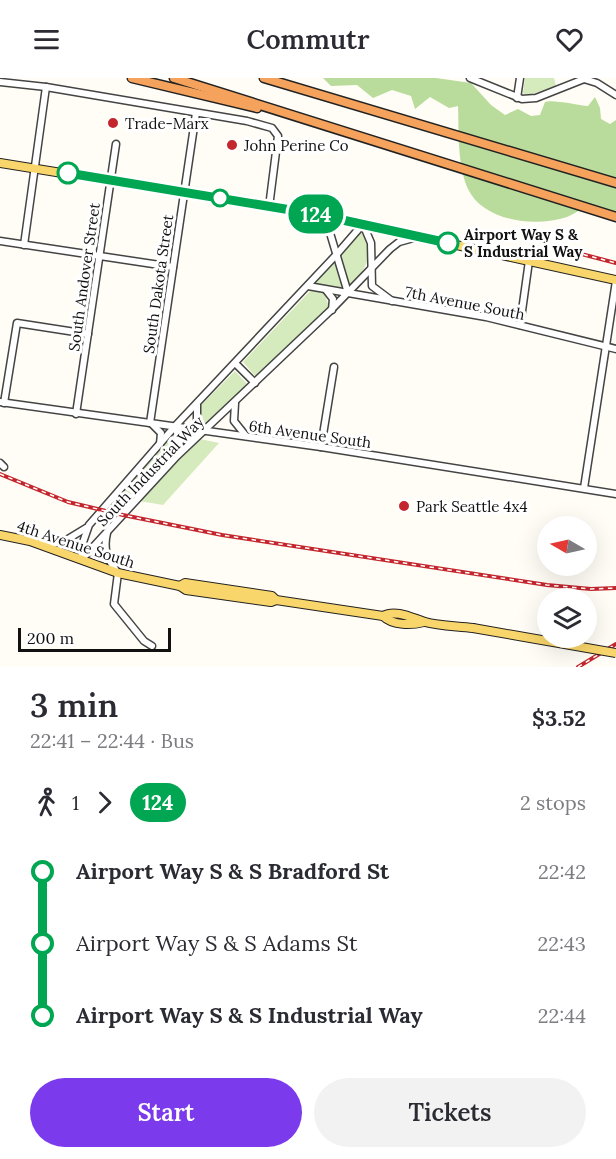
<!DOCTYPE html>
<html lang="en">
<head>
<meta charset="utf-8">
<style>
	body { margin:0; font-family:Lora,serif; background:#f2f2f3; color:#2b2b33; height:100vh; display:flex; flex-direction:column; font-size:22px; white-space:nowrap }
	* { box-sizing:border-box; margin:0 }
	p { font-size:20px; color:#7c7c81 }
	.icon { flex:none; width:33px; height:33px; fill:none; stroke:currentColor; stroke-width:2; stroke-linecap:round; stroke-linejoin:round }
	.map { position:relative; height:589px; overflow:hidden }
	.sheet { display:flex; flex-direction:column; background:#fff; flex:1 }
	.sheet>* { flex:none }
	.badge { padding:0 12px; border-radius:20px; font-size:21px; line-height:39px }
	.needle { width:39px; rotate:279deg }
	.buttons { position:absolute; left:537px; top:438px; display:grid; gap:12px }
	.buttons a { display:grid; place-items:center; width:60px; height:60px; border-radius:50%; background:#fff; box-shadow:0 6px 24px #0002; font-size:30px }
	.scale { position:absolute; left:18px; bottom:15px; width:153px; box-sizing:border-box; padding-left:6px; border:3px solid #111; border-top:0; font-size:16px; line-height:21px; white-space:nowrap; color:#111; -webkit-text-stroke:4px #fff; paint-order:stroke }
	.map>.badge { position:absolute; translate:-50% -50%; box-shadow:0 0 0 3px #fff }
	.legs { display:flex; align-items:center; gap:9px; height:66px; padding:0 30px; font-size:20px }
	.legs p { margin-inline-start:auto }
	.overview { display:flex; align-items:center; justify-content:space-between; height:102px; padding:0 30px }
	h1 { font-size:33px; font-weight:600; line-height:45px }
	.primary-button { display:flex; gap:12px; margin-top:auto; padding:12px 30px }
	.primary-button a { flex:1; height:69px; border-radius:36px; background:#7c3aed; color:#fff; font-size:24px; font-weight:600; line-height:69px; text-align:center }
	.primary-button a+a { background:#f2f2f3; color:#2b2b33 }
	ul { padding:0 30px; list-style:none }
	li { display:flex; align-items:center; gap:21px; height:72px; font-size:22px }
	li i { display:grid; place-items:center; width:9px; height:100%; margin:0 8px; background:currentColor }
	li i::after { content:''; width:15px; height:15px; margin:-8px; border:4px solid; border-radius:50%; background:#fff }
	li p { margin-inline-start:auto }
	li:first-child i { background:linear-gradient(#0000 50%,currentColor 0) }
	li:last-child i { background:linear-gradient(currentColor 50%,#0000 0) }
	header { display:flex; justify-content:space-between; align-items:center; height:78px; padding:0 30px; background:#fff; font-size:27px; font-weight:600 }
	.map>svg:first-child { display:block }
	.green { fill:#d5ebbd }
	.forest { fill:#b9dc9c }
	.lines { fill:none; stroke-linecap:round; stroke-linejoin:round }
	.minor-casing { stroke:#444; stroke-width:9 }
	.major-casing { stroke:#222; stroke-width:10 }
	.highway-casing { stroke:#222; stroke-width:11 }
	.minor { stroke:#fff; stroke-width:6 }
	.major { stroke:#f9d66b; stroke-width:8 }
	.highway { stroke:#f5a25d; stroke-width:8 }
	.rail-casing { stroke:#c4262e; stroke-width:4 }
	.rail { stroke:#fff; stroke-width:1.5; stroke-dasharray:4.5; stroke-linecap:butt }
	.major-bridge-casing { stroke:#222; stroke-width:10; stroke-linecap:butt }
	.major-bridge { stroke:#f9d66b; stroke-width:8 }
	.line-1-casing { stroke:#fff; stroke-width:14 }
	.line-1 { stroke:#00a651; stroke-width:9 }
	.poi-dot { fill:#c4262e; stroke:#fff; stroke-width:2 }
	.stop-1-dot { fill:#fff; stroke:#00a651; stroke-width:3 }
	.labels { text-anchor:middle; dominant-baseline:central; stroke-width:6; stroke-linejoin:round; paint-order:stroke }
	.poi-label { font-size:15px; fill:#111; stroke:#fff; text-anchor:start }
	.stop-label { font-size:15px; font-weight:bold; fill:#111; stroke:#fff; text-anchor:start }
	.street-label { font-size:15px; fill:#111; stroke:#fff }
</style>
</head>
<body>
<header><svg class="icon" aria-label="menu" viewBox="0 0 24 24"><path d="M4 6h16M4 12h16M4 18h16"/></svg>Commutr<svg class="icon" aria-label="heart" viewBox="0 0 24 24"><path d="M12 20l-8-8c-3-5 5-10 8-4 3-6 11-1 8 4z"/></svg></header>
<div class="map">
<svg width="616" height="589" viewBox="0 0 616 589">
	<rect width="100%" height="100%" fill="#fffdf5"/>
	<!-- green -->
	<g class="green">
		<polygon points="525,0 554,0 556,8 526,18 523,15"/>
		<path d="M 360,155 L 365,156 C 374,179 365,193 349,209 L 341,178 Z"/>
		<polygon points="335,182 343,211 313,206"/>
		<polygon points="311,212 324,215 329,228 319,242 259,298 255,298 243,284"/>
		<polygon points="235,293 248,307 206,347 201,346 199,329"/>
		<polygon points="173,358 176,369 173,377 121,434 107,432"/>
		<polygon points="200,361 219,365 163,427 139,423"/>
	</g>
	<!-- forest -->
	<path class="forest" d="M 323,0 L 436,0 L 471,5 L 491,27 L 505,37 L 518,31 L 531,38 L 540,37 L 545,24 C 552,21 577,27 588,28 L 595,19 L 600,30 L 601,41 L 610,46 L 616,42 L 616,136 L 587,128 C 581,131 574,136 567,139 C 535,150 483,143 468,111 C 457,87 459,54 458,28 L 449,30 L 430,19 L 415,31 L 411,18 L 392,12 L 373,20 L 357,7 L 331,8 Z"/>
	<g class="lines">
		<defs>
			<g id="minor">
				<polyline points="470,0 522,21 536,20 584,1 597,5 616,17"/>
				<polyline points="0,4 46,9 247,43 272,50 278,58 269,129"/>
				<polyline points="517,20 520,0"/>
				<polyline points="316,137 330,155 348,215"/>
				<polyline points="0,163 173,189"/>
				<polyline points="24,167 46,9"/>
				<polyline points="308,208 486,239 616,271"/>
				<polyline points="326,212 333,221 332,232"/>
				<polyline points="520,247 529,183"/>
				<polyline points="236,286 255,305"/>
				<polyline points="0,324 321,369 616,416"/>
				<polyline points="4,325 17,245 88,256"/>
				<polyline points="235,325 234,343 246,358"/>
				<polyline points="197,327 197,342 204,353"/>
				<polyline points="76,336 116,66"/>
				<polyline points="150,345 196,35"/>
				<polyline points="153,347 161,355 160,366"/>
				<polyline points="175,349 180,363 177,377"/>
				<polyline points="321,369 334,289"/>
				<polyline points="0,385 4,389"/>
				<polyline points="584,410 616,203"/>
				<path d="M 107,455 C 103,472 107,481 118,495 L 114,526 L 144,563 L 152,568"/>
				<polyline points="42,467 63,464 86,450"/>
				<polyline points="82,481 81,470 89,447 177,346 337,176 363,146 371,165 372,208 392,223"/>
				<polyline points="82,481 177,378 331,232 390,171 399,164 417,159"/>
			</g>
			<g id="major">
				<polyline points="0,85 315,136 616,202"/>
				<polyline points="0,457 30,463 118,495 180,508 186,512 271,524 276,522"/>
				<path d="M 180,508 L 185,505 L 272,518 L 276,522 L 383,538 C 393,548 412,547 424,544"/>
				<path d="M 383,538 C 396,531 412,540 425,544 C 439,548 457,548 473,550"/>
			</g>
			<g id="highway">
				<polyline points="132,0 257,30"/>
				<polyline points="174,0 616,139"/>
				<polyline points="264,0 616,105"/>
			</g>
		</defs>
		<!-- minor casing -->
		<use href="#minor" class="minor-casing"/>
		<!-- major casing -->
		<use href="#major" class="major-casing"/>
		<!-- highway casing -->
		<use href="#highway" class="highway-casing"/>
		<!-- minor -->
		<use href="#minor" class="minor"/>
		<!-- major -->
		<use href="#major" class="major"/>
		<!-- highway -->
		<use href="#highway" class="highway"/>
		<defs>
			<g id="rail">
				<polyline points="566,172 616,185"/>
				<polyline points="0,396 68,424 123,437 222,457 547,507 591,511 616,510"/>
				<polyline points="578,589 616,566"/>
			</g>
		</defs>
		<!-- rail casing -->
		<use href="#rail" class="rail-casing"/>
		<!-- rail -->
		<use href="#rail" class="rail"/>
		<defs>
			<polyline id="major-bridge" points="473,550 616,575"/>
		</defs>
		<!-- major-bridge casing -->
		<use href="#major-bridge" class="major-bridge-casing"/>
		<!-- major-bridge -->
		<use href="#major-bridge" class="major-bridge"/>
	</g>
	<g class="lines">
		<defs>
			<polyline id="line-1" points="68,95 315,136 448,165"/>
		</defs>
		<!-- line-1 casing -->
		<use href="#line-1" class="line-1-casing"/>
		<!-- line-1 -->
		<use href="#line-1" class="line-1"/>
	</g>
	<!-- markers -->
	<g class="poi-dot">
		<circle cx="113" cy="45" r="6"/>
		<circle cx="232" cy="67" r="6"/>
		<circle cx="404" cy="428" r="6"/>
	</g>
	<g class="stop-1-dot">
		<circle cx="68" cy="95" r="10"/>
		<circle cx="220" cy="120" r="8"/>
		<circle cx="448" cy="165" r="10"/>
	</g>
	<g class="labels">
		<!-- poi labels -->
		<g class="poi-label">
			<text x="125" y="45">Trade-Marx</text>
			<text x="244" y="67">John Perine Co</text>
			<text x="416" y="428">Park Seattle 4x4</text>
		</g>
		<!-- stop labels -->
		<g class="stop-label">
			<text x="464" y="156">Airport Way S &amp;<tspan x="464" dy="17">S Industrial Way</tspan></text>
		</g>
		<!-- street labels -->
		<g class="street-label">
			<text transform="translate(84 199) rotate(-82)">South Andover Street</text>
			<text transform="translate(158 206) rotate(-82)">South Dakota Street</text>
			<text transform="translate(465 225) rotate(11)">7th Avenue South</text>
			<text transform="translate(310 356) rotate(8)">6th Avenue South</text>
			<text transform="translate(150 393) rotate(-46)">South Industrial Way</text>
			<text transform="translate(76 466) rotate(18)">4th Avenue South</text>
		</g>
	</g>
</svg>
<div class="buttons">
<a><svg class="needle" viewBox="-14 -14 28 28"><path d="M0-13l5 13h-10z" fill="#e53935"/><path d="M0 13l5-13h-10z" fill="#7c7c81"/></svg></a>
<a><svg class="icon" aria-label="layers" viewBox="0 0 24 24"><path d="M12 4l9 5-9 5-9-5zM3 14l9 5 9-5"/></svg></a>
</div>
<div class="scale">200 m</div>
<b class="badge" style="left:316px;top:136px;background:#00a651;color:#fff">124</b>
</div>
<section class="sheet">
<div class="overview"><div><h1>3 min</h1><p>22:41 – 22:44 · Bus</p></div><b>$3.52</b></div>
<div class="legs"><svg class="icon" aria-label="walk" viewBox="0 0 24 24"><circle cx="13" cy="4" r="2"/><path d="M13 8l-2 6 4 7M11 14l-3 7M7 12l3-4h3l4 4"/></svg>1<svg class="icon" aria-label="forward" viewBox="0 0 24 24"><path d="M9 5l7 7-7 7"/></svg><b class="badge" style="background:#00a651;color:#fff">124</b><p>2 stops</p></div>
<ul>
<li><i style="color:#00a651"></i><b>Airport Way S &amp; S Bradford St</b><p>22:42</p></li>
<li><i style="color:#00a651"></i><span>Airport Way S &amp; S Adams St</span><p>22:43</p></li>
<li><i style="color:#00a651"></i><b>Airport Way S &amp; S Industrial Way</b><p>22:44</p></li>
</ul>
<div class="primary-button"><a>Start</a><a>Tickets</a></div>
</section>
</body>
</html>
